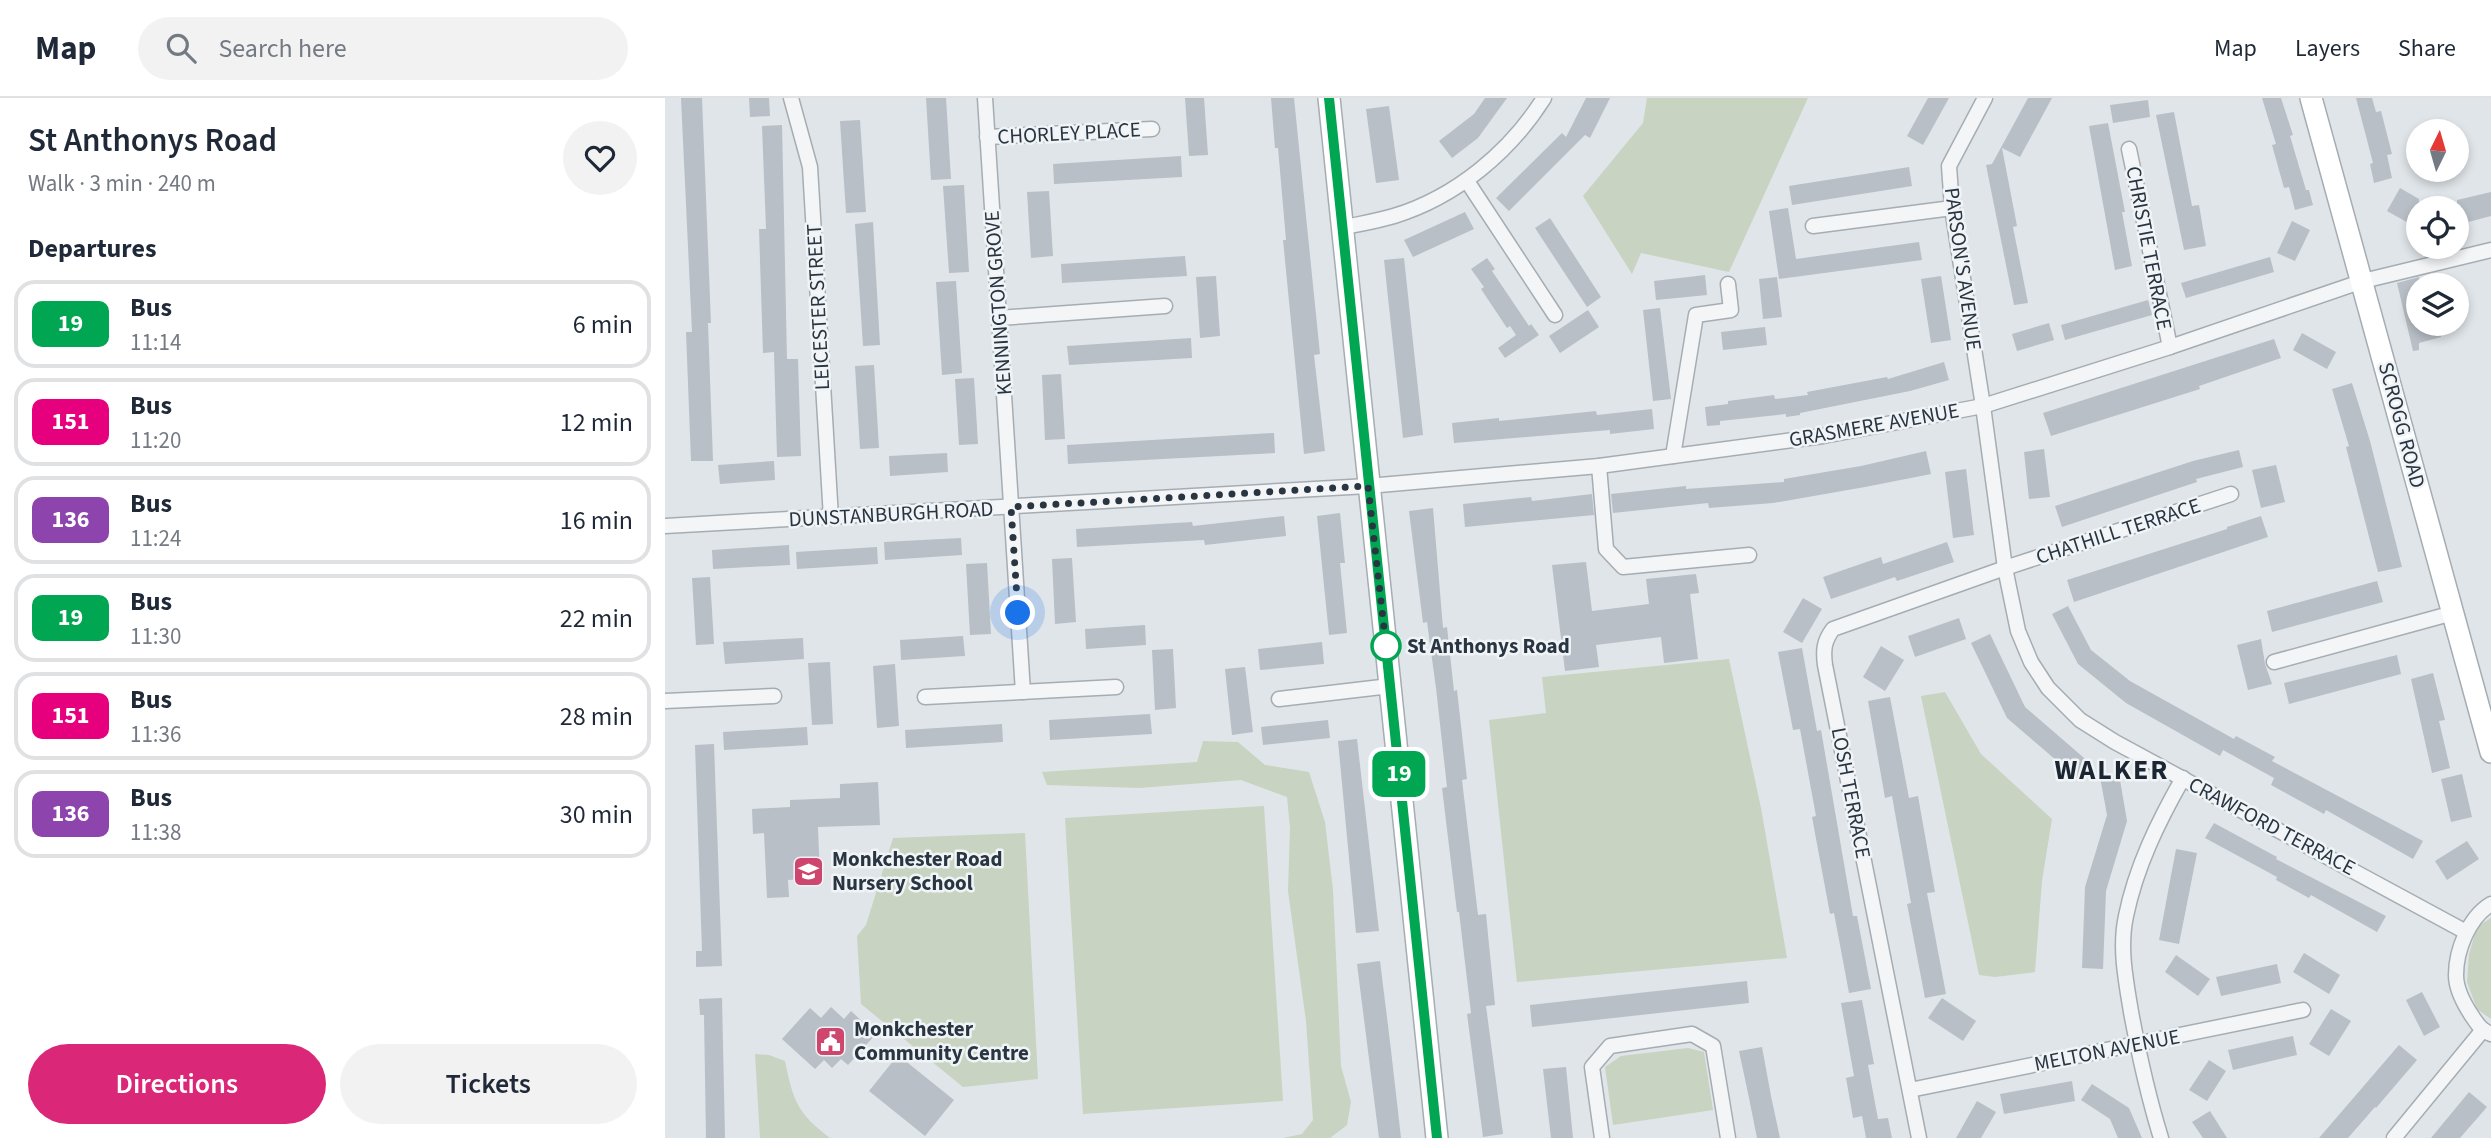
<!DOCTYPE html>
<html lang="en">
<head>
<meta charset="utf-8">
<style>
	body { margin:0; font-family:"Source Sans 3",sans-serif; background:#f2f2f3; color:#1f2937; height:100vh; display:flex; flex-direction:column; font-size:26px; white-space:nowrap }
	* { box-sizing:border-box; margin:0 }
	p { font-size:23px; color:#747a83 }
	.icon { flex:none; width:38px; height:38px; fill:none; stroke:currentColor; stroke-width:2; stroke-linecap:round; stroke-linejoin:round }
	.map { position:relative; flex:1; overflow:hidden }
	.drawer { display:flex; flex-direction:column; background:#fff; width:665px }
	.drawer>* { flex:none }
	.badge { padding:0 14px; border-radius:10px; font-size:24px; line-height:46px }
	.needle { width:46px; rotate:5deg }
	.buttons { position:absolute; left:1741px; top:21px; display:grid; gap:14px }
	.buttons a { display:grid; place-items:center; width:63px; height:63px; border-radius:50%; background:#fff; box-shadow:0 4px 10px #0003; font-size:35px }
	.you { position:absolute; width:35px; height:35px; margin:-18px; border:5px solid #fff; border-radius:50%; background:#1a73e8; box-shadow:0 0 0 10px #1a73e833 }
	.map>.badge { position:absolute; translate:-50% -50%; box-shadow:0 0 0 4px #fff }
	h2 { padding:0 28px; font-size:26px; line-height:63px }
	.round { display:grid; place-items:center; flex:none; width:74px; height:74px; border-radius:37px; background:#f2f2f3 }
	.head { display:flex; align-items:center; justify-content:space-between; height:119px; padding:0 28px }
	h1 { font-size:33px; font-weight:600; line-height:52px }
	.button { display:flex; gap:14px; margin-top:auto; padding:14px 28px }
	.button a { flex:1; height:80px; border-radius:42px; background:#db2777; color:#fff; font-size:28px; font-weight:600; line-height:80px; text-align:center }
	.button a+a { background:#f2f2f3; color:#1f2937 }
	ul { padding:0; list-style:none }
	li { display:flex; align-items:center; gap:21px; height:88px; margin:0 14px 10px; padding:0 14px; border:4px solid #e0e1e3; border-radius:21px }
	li div { flex:1 }
	li b { display:block; font-size:26px }
	li em { font-style:normal }
	li .badge { min-width:77px; font-weight:700; text-align:center }
	header { display:flex; align-items:center; gap:42px; box-sizing:border-box; height:98px; padding:0 35px; background:#fff; border-bottom:2px solid #e0e1e3 }
	header strong { font-size:33px }
	nav { display:flex; gap:38px; margin-inline-start:auto; font-size:24px }
	.search { width:490px; height:63px; background:#f2f2f3; display:flex; align-items:center; gap:18px; box-sizing:border-box; padding:0 24px; border-radius:38px; color:#747a83; font-size:26px }
	main { display:flex; flex:1; min-height:0 }
	.map>svg:first-child { display:block }
	.green { fill:#c9d3c1 }
	.building { fill:#b8bfc6 }
	.lines { fill:none; stroke-linecap:round; stroke-linejoin:round }
	.street-casing { stroke:#a5adb3; stroke-width:17 }
	.secondary-casing { stroke:#a5adb3; stroke-width:24 }
	.street { stroke:#f3f5f7; stroke-width:14 }
	.secondary { stroke:#fff; stroke-width:21 }
	.line-casing { stroke:#fff; stroke-width:16 }
	.line { stroke:#00a651; stroke-width:10 }
	.walk { stroke:#293541; stroke-width:7; stroke-dasharray:0 12.6 }
	.stop-dot { fill:#fff; stroke:#00a651; stroke-width:3.5 }
	.labels { text-anchor:middle; dominant-baseline:central; stroke-width:5; stroke-linejoin:round; paint-order:stroke }
	.street-label { font-size:21px; fill:#293541; stroke:#f0f4f7 }
	.stop-label { font-size:21px; font-weight:bold; fill:#293541; stroke:#f0f4f7; text-anchor:start }
	.poi-label { font-size:21px; font-weight:bold; fill:#293541; stroke:#f0f4f7; text-anchor:start }
	.district-label { font-size:28px; font-weight:bold; letter-spacing:2px; fill:#1b2632; stroke:#f0f4f7 }
</style>
</head>
<body>
<header>
<strong>Map</strong>
<div class="search"><svg class="icon" aria-label="search" viewBox="0 0 24 24"><circle cx="10" cy="10" r="6"/><path d="M15 15l6 6"/></svg>Search here</div>
<nav><a>Map</a><a>Layers</a><a>Share</a></nav>
</header>
<main>
<section class="drawer">
<div class="head"><div><h1>St Anthonys Road</h1><p>Walk · 3 min · 240 m</p></div><a class="round"><svg class="icon" aria-label="heart" viewBox="0 0 24 24"><path d="M12 20l-8-8c-3-5 5-10 8-4 3-6 11-1 8 4z"/></svg></a></div>
<h2>Departures</h2>
<ul>
<li><span class="badge" style="background:#00a651;color:#fff">19</span><div><b>Bus</b><p>11:14</p></div><em>6 min</em></li>
<li><span class="badge" style="background:#e6007e;color:#fff">151</span><div><b>Bus</b><p>11:20</p></div><em>12 min</em></li>
<li><span class="badge" style="background:#8e44ad;color:#fff">136</span><div><b>Bus</b><p>11:24</p></div><em>16 min</em></li>
<li><span class="badge" style="background:#00a651;color:#fff">19</span><div><b>Bus</b><p>11:30</p></div><em>22 min</em></li>
<li><span class="badge" style="background:#e6007e;color:#fff">151</span><div><b>Bus</b><p>11:36</p></div><em>28 min</em></li>
<li><span class="badge" style="background:#8e44ad;color:#fff">136</span><div><b>Bus</b><p>11:38</p></div><em>30 min</em></li>
</ul>
<div class="button"><a>Directions</a><a>Tickets</a></div>
</section>
<div class="map">
<svg width="1826" height="1040" viewBox="0 0 1826 1040">
	<rect width="100%" height="100%" fill="#e0e5e9"/>
	<!-- green -->
	<g class="green">
		<polygon points="982,0 1143,0 1064,174 976,155 967,176 918,98 978,25"/>
		<polygon points="1064,561 1096,710 1122,860 852,884 824,622 881,615 877,579"/>
		<polygon points="1280,594 1316,656 1387,721 1377,783 1370,874 1330,879 1314,877 1256,598"/>
		<polygon points="538,643 573,644 600,667 644,674 660,724 668,792 676,968 686,1004 682,1027 665,1040 618,1040 637,1036 648,1022 641,923 623,793 625,730 622,699 576,682 475,690 382,687 377,674 532,664"/>
		<polygon points="599,708 618,1003 418,1016 400,720"/>
		<polygon points="360,735 373,981 298,989 196,906 192,838 201,827 228,740"/>
		<polygon points="1826,820 1826,921 1812,911 1802,884 1804,856 1812,829"/>
		<polygon points="1023,950 1039,954 1048,1012 948,1027 940,969 956,958"/>
		<path d="M 90,956 L 104,957 L 120,963 C 128,1002 132,1015 165,1040 L 95,1040 Z"/>
	</g>
	<!-- building -->
	<g class="building">
		<polygon points="16,0 37,0 46,225 43,225 48,363 26,363 21,234 27,234"/>
		<polygon points="84,0 104,0 105,18 85,19"/>
		<polygon points="261,0 281,0 286,81 266,82"/>
		<polygon points="520,0 539,0 543,57 524,58"/>
		<polygon points="606,0 629,0 655,256 649,257 660,353 639,356 618,142 621,142 613,50 610,50"/>
		<polygon points="820,0 842,0 813,40 787,60 774,43 809,16"/>
		<polygon points="921,0 945,0 925,40 920,37 844,113 831,100 897,35 901,39"/>
		<polygon points="1263,0 1284,0 1258,47 1242,38"/>
		<polygon points="1363,0 1387,0 1355,59 1337,50 1352,128 1348,129 1363,205 1349,207 1321,67 1327,66"/>
		<polygon points="1597,0 1616,0 1628,37 1625,38 1641,92 1644,92 1648,107 1630,112 1624,89 1619,90 1607,47 1611,46"/>
		<polygon points="1691,0 1707,0 1711,14 1716,13 1727,56 1722,57 1727,80 1709,85 1705,66 1708,65"/>
		<polygon points="1483,2 1485,19 1448,25 1445,7"/>
		<polygon points="724,8 734,82 711,85 701,11"/>
		<polygon points="1509,14 1527,108 1534,107 1541,148 1519,152 1491,17"/>
		<polygon points="195,22 201,114 181,115 175,23"/>
		<polygon points="1443,25 1460,114 1457,114 1467,168 1450,172 1424,28"/>
		<polygon points="117,27 122,261 133,261 136,358 112,359 109,254 98,255 94,131 101,131 97,28"/>
		<polygon points="516,58 517,79 389,86 388,66"/>
		<polygon points="1244,69 1247,88 1127,107 1124,88"/>
		<polygon points="299,87 304,174 284,175 278,88"/>
		<polygon points="1735,90 1754,101 1754,131 1722,113"/>
		<polygon points="384,93 388,158 366,160 362,94"/>
		<polygon points="1826,94 1826,118 1792,127 1792,102"/>
		<polygon points="1123,110 1131,161 1254,144 1257,162 1114,181 1104,113"/>
		<polygon points="800,114 809,131 748,159 739,142"/>
		<polygon points="885,120 936,199 922,209 870,130"/>
		<polygon points="1627,123 1645,132 1630,163 1612,155"/>
		<polygon points="208,124 215,247 198,248 190,126"/>
		<polygon points="520,158 522,178 397,185 396,166"/>
		<polygon points="1605,159 1609,174 1521,200 1516,185"/>
		<polygon points="739,160 758,337 738,340 719,162"/>
		<polygon points="822,160 830,171 827,173 864,228 866,226 874,237 840,260 833,250 851,237 845,228 842,230 816,191 819,189 806,171"/>
		<polygon points="1040,177 1042,197 991,202 989,183"/>
		<polygon points="551,178 555,238 535,240 531,179"/>
		<polygon points="1276,178 1286,242 1266,245 1256,181"/>
		<polygon points="1112,179 1117,219 1098,221 1094,181"/>
		<polygon points="1754,179 1754,226 1773,226 1776,239 1754,245 1754,252 1748,253 1732,185"/>
		<polygon points="291,183 297,275 277,277 271,184"/>
		<polygon points="1483,202 1487,217 1400,242 1396,227"/>
		<polygon points="995,210 1006,301 988,303 978,212"/>
		<polygon points="923,212 934,229 895,255 884,238"/>
		<polygon points="1384,225 1389,242 1352,253 1347,236"/>
		<polygon points="1100,229 1102,247 1058,252 1056,234"/>
		<polygon points="1637,235 1671,254 1662,271 1628,252"/>
		<polygon points="526,240 527,260 404,267 402,248"/>
		<polygon points="1609,241 1616,260 1534,288 1535,291 1386,338 1378,315"/>
		<polygon points="1279,264 1284,282 1245,293 1135,315 1135,317 1121,319 1121,316 1055,323 1055,327 1042,328 1040,309 1063,306 1063,303 1109,297 1110,301 1143,297 1142,294 1222,279 1223,281"/>
		<polygon points="209,267 214,350 195,351 190,268"/>
		<polygon points="396,276 400,341 380,342 377,277"/>
		<polygon points="309,280 313,346 294,347 290,281"/>
		<polygon points="1687,285 1705,343 1737,469 1713,474 1681,349 1684,348 1667,291"/>
		<polygon points="987,311 989,331 945,336 945,332 789,345 787,325 834,320 834,323 931,313 932,317"/>
		<polygon points="609,335 610,355 403,366 402,347"/>
		<polygon points="1379,351 1385,399 1364,401 1359,354"/>
		<polygon points="1574,352 1578,369 1531,381 1532,384 1397,429 1390,408 1528,363"/>
		<polygon points="1261,353 1266,376 1200,389 1108,405 1044,410 1043,405 948,415 946,396 1021,388 1021,391 1119,384 1119,381 1196,368"/>
		<polygon points="282,355 283,374 225,378 224,358"/>
		<polygon points="109,363 110,382 55,386 53,367"/>
		<polygon points="1611,367 1620,404 1596,410 1587,372"/>
		<polygon points="1301,371 1309,437 1288,440 1280,374"/>
		<polygon points="927,396 929,417 800,429 798,406 866,399 867,403"/>
		<polygon points="768,410 778,530 782,529 789,593 792,592 802,681 797,682 813,817 821,816 830,907 821,908 838,1036 818,1039 802,916 806,915 794,814 792,814 777,690 782,689 771,590 762,524 758,525 744,413"/>
		<polygon points="675,415 680,465 675,465 682,535 664,537 652,418"/>
		<polygon points="619,418 621,438 540,447 539,442 412,449 411,431 527,424 528,428"/>
		<polygon points="1596,418 1603,439 1409,504 1402,482 1562,431 1562,429"/>
		<polygon points="296,440 297,457 220,462 219,444"/>
		<polygon points="1282,444 1289,464 1232,483 1230,479 1166,501 1158,479 1216,459 1218,466"/>
		<polygon points="124,447 125,467 48,471 47,452"/>
		<polygon points="212,449 213,466 132,471 131,454"/>
		<polygon points="407,460 411,524 390,526 387,461"/>
		<polygon points="921,464 927,513 984,506 981,481 1031,476 1034,495 1025,496 1033,561 999,565 996,539 931,547 934,569 900,573 887,467"/>
		<polygon points="322,465 326,536 305,537 301,466"/>
		<polygon points="45,479 49,546 31,547 27,480"/>
		<polygon points="1712,483 1718,504 1607,534 1602,513"/>
		<polygon points="1138,500 1157,511 1137,545 1118,534"/>
		<polygon points="1403,508 1426,552 1465,583 1569,641 1571,638 1610,659 1607,663 1758,743 1748,761 1661,712 1659,716 1606,687 1609,680 1558,652 1555,658 1461,605 1413,566 1387,516"/>
		<polygon points="1294,520 1301,541 1250,559 1243,538"/>
		<polygon points="480,527 481,547 421,551 420,531"/>
		<polygon points="1325,536 1360,609 1426,666 1413,681 1342,620 1306,545"/>
		<polygon points="298,538 300,558 236,562 235,542"/>
		<polygon points="138,540 139,561 60,566 58,544"/>
		<polygon points="1596,541 1600,566 1607,586 1583,592 1572,547"/>
		<polygon points="657,544 659,566 595,572 593,551"/>
		<polygon points="1216,548 1239,562 1220,593 1198,579"/>
		<polygon points="1137,550 1152,633 1156,632 1188,818 1192,818 1206,891 1184,895 1169,815 1165,816 1147,719 1151,718 1135,631 1128,632 1113,554"/>
		<polygon points="508,551 511,610 490,612 487,552"/>
		<polygon points="1732,557 1736,576 1624,606 1619,585"/>
		<polygon points="165,564 168,626 147,627 143,565"/>
		<polygon points="230,566 234,628 212,630 208,568"/>
		<polygon points="580,569 588,634 567,637 560,571"/>
		<polygon points="1768,575 1780,622 1774,623 1785,670 1767,675 1746,581"/>
		<polygon points="1225,599 1244,700 1253,698 1270,794 1262,795 1281,896 1260,900 1242,806 1246,805 1227,698 1220,700 1203,603"/>
		<polygon points="485,616 487,636 385,642 384,622"/>
		<polygon points="663,622 665,640 598,647 596,629"/>
		<polygon points="337,626 338,644 241,650 240,632"/>
		<polygon points="142,629 143,647 59,652 58,634"/>
		<polygon points="692,641 714,833 691,835 673,643"/>
		<polygon points="49,646 57,868 31,869 31,853 37,853 30,647"/>
		<polygon points="1454,676 1462,723 1441,793 1438,871 1417,870 1420,789 1442,717 1435,679"/>
		<polygon points="1797,676 1807,719 1786,724 1776,681"/>
		<polygon points="213,684 215,727 153,729 155,780 123,782 124,799 102,800 99,735 88,736 87,711 125,709 125,702 175,700 175,686"/>
		<polygon points="1549,725 1612,759 1611,761 1721,818 1712,834 1646,797 1644,800 1611,782 1612,779 1540,740"/>
		<polygon points="1802,743 1814,761 1782,782 1770,763"/>
		<polygon points="1511,751 1532,755 1514,846 1494,842"/>
		<polygon points="1639,855 1675,877 1664,896 1628,874"/>
		<polygon points="1511,857 1545,881 1533,898 1500,874"/>
		<polygon points="715,863 726,952 736,1040 714,1040 692,866"/>
		<polygon points="1612,866 1616,885 1556,898 1551,879"/>
		<polygon points="1082,883 1084,905 867,929 865,907"/>
		<polygon points="1757,894 1775,929 1759,938 1741,902"/>
		<polygon points="57,900 60,1040 41,1040 39,917 35,917 34,901"/>
		<polygon points="1277,900 1311,923 1298,943 1263,920"/>
		<polygon points="1197,902 1209,966 1203,967 1213,1021 1223,1020 1227,1040 1201,1040 1197,1018 1188,1020 1181,980 1189,978 1176,905"/>
		<polygon points="166,909 179,921 186,913 211,936 183,967 176,961 167,970 159,962 150,971 117,941 145,910 156,920"/>
		<polygon points="1666,911 1686,923 1664,958 1644,946"/>
		<polygon points="1628,938 1632,957 1568,972 1563,952"/>
		<polygon points="1734,947 1752,962 1711,1010 1710,1009 1683,1040 1654,1040"/>
		<polygon points="1097,949 1106,998 1115,1040 1092,1040 1084,1000 1074,953"/>
		<polygon points="233,957 289,1002 260,1038 204,993"/>
		<polygon points="1544,962 1561,973 1542,1003 1524,992"/>
		<polygon points="901,969 908,1040 886,1040 878,971"/>
		<polygon points="1407,983 1410,1003 1339,1016 1335,996"/>
		<polygon points="1427,986 1464,1010 1477,1040 1453,1040 1445,1021 1416,1002"/>
		<polygon points="1804,994 1822,1009 1795,1040 1766,1040"/>
		<polygon points="1312,1003 1331,1014 1316,1040 1291,1040"/>
		<polygon points="1545,1013 1562,1040 1538,1040 1527,1024"/>
	</g>
	<g class="lines">
		<defs>
			<g id="street">
				<polyline points="126,0 145,69 166,420"/>
				<polyline points="320,0 358,594"/>
				<polyline points="1320,0 1284,68 1287,110 1318,308 1340,470 1353,533 1366,564 1383,590 1415,622 1450,644 1801,834"/>
				<polyline points="322,39 487,31"/>
				<polyline points="1464,51 1505,249"/>
				<polyline points="802,83 890,217"/>
				<polyline points="1148,128 1287,110"/>
				<path d="M 676,130 C 694,126 712,123 729,118 C 791,99 845,54 879,0"/>
				<polyline points="334,220 500,208"/>
				<polyline points="1008,358 1031,217 1066,212 1063,186"/>
				<polyline points="934,368 941,451 958,469 1084,457"/>
				<polyline points="0,428 703,388 934,368 1158,338 1318,308 1505,249 1698,183 1826,152"/>
				<polyline points="1609,564 1788,515"/>
				<polyline points="260,599 451,589"/>
				<polyline points="614,601 725,588"/>
				<polyline points="0,603 109,598"/>
				<path d="M 1826,806 C 1804,819 1791,852 1791,877 C 1791,892 1799,906 1807,918 C 1813,927 1816,932 1826,936"/>
				<polyline points="1245,992 1638,912"/>
				<polyline points="937,1040 927,969 945,948 1027,936 1048,948 1063,1040"/>
				<path d="M 1254,1040 L 1160,567 C 1158,552 1159,543 1168,531 L 1340,470 L 1566,396"/>
				<path d="M 1496,1040 C 1483,998 1474,957 1466,914 C 1461,883 1454,850 1461,818 C 1471,769 1493,724 1518,680"/>
				<polyline points="1729,1040 1817,933"/>
			</g>
			<g id="secondary">
				<polyline points="664,0 772,1040"/>
				<polyline points="1646,0 1826,654"/>
			</g>
		</defs>
		<!-- street casing -->
		<use href="#street" class="street-casing"/>
		<!-- secondary casing -->
		<use href="#secondary" class="secondary-casing"/>
		<!-- street -->
		<use href="#street" class="street"/>
		<!-- secondary -->
		<use href="#secondary" class="secondary"/>
	</g>
	<g class="lines">
		<defs>
			<polyline id="line" points="664,0 772,1040"/>
		</defs>
		<!-- line casing -->
		<use href="#line" class="line-casing"/>
		<!-- line -->
		<use href="#line" class="line"/>
		<!-- walk -->
		<polyline class="walk" points="353,515 346,409 703,388 721,548"/>
	</g>
	<!-- icons -->
	<defs>
		<symbol id="school-square" viewBox="-11 -11 22 22"><rect x="-9" y="-9" width="18" height="18" rx="4" fill="#ce456e" stroke="#f0f4f7"/><path d="M0-5L7-2L0 1L-7-2ZM-4 1L0 2.5L4 1V4Q0 6-4 4Z" fill="#fff"/></symbol>
		<symbol id="civic-square" viewBox="-11 -11 22 22"><rect x="-9" y="-9" width="18" height="18" rx="4" fill="#ce456e" stroke="#f0f4f7"/><path d="M-.6-6.5H3V-4.5H.6V-3L4-1V1h2V6H-6V1h2V-1L-.6-3ZM-1.2 2.5V6h2.4V2.5Z" fill="#fff"/></symbol>
	</defs>
	<g fill-rule="evenodd">
		<use href="#school-square" x="126" y="756" width="35" height="35"/>
		<use href="#civic-square" x="148" y="926" width="35" height="35"/>
	</g>
	<!-- markers -->
	<circle class="stop-dot" cx="721" cy="548" r="14"/>
	<g class="labels">
		<!-- street labels -->
		<g class="street-label">
			<text transform="translate(404 35) rotate(-3)">CHORLEY PLACE</text>
			<text transform="translate(1484 150) rotate(79)">CHRISTIE TERRACE</text>
			<text transform="translate(1298 171) rotate(82)">PARSON'S AVENUE</text>
			<text transform="translate(333 205) rotate(-94)">KENNINGTON GROVE</text>
			<text transform="translate(153 209) rotate(-93)">LEICESTER STREET</text>
			<text transform="translate(1209 327) rotate(-10)">GRASMERE AVENUE</text>
			<text transform="translate(1737 327) rotate(75)">SCROGG ROAD</text>
			<text transform="translate(226 416) rotate(-3)">DUNSTANBURGH ROAD</text>
			<text transform="translate(1453 433) rotate(-18)">CHATHILL TERRACE</text>
			<text transform="translate(1186 695) rotate(79)">LOSH TERRACE</text>
			<text transform="translate(1607 728) rotate(28)">CRAWFORD TERRACE</text>
			<text transform="translate(1442 952) rotate(-11)">MELTON AVENUE</text>
		</g>
		<!-- stop labels -->
		<g class="stop-label">
			<text x="742" y="548">St Anthonys Road</text>
		</g>
		<!-- poi labels -->
		<g class="poi-label">
			<text x="167" y="761">Monkchester Road<tspan x="167" dy="24">Nursery School</tspan></text>
			<text x="189" y="931">Monkchester<tspan x="189" dy="24">Community Centre</tspan></text>
		</g>
		<!-- district labels -->
		<g class="district-label">
			<text x="1447" y="672">WALKER</text>
		</g>
	</g>
</svg>
<div class="buttons">
<a><svg class="needle" viewBox="-14 -14 28 28"><path d="M0-13l5 13h-10z" fill="#e53935"/><path d="M0 13l5-13h-10z" fill="#747a83"/></svg></a>
<a><svg class="icon" aria-label="locate" viewBox="0 0 24 24"><circle cx="12" cy="12" r="6"/><path d="M12 2v4M12 18v4M2 12h4M18 12h4"/></svg></a>
<a><svg class="icon" aria-label="layers" viewBox="0 0 24 24"><path d="M12 4l9 5-9 5-9-5zM3 14l9 5 9-5"/></svg></a>
</div>
<div class="you" style="left:353px;top:515px"></div>
<b class="badge" style="left:734px;top:676px;background:#00a651;color:#fff">19</b>
</div>
</main>
</body>
</html>
